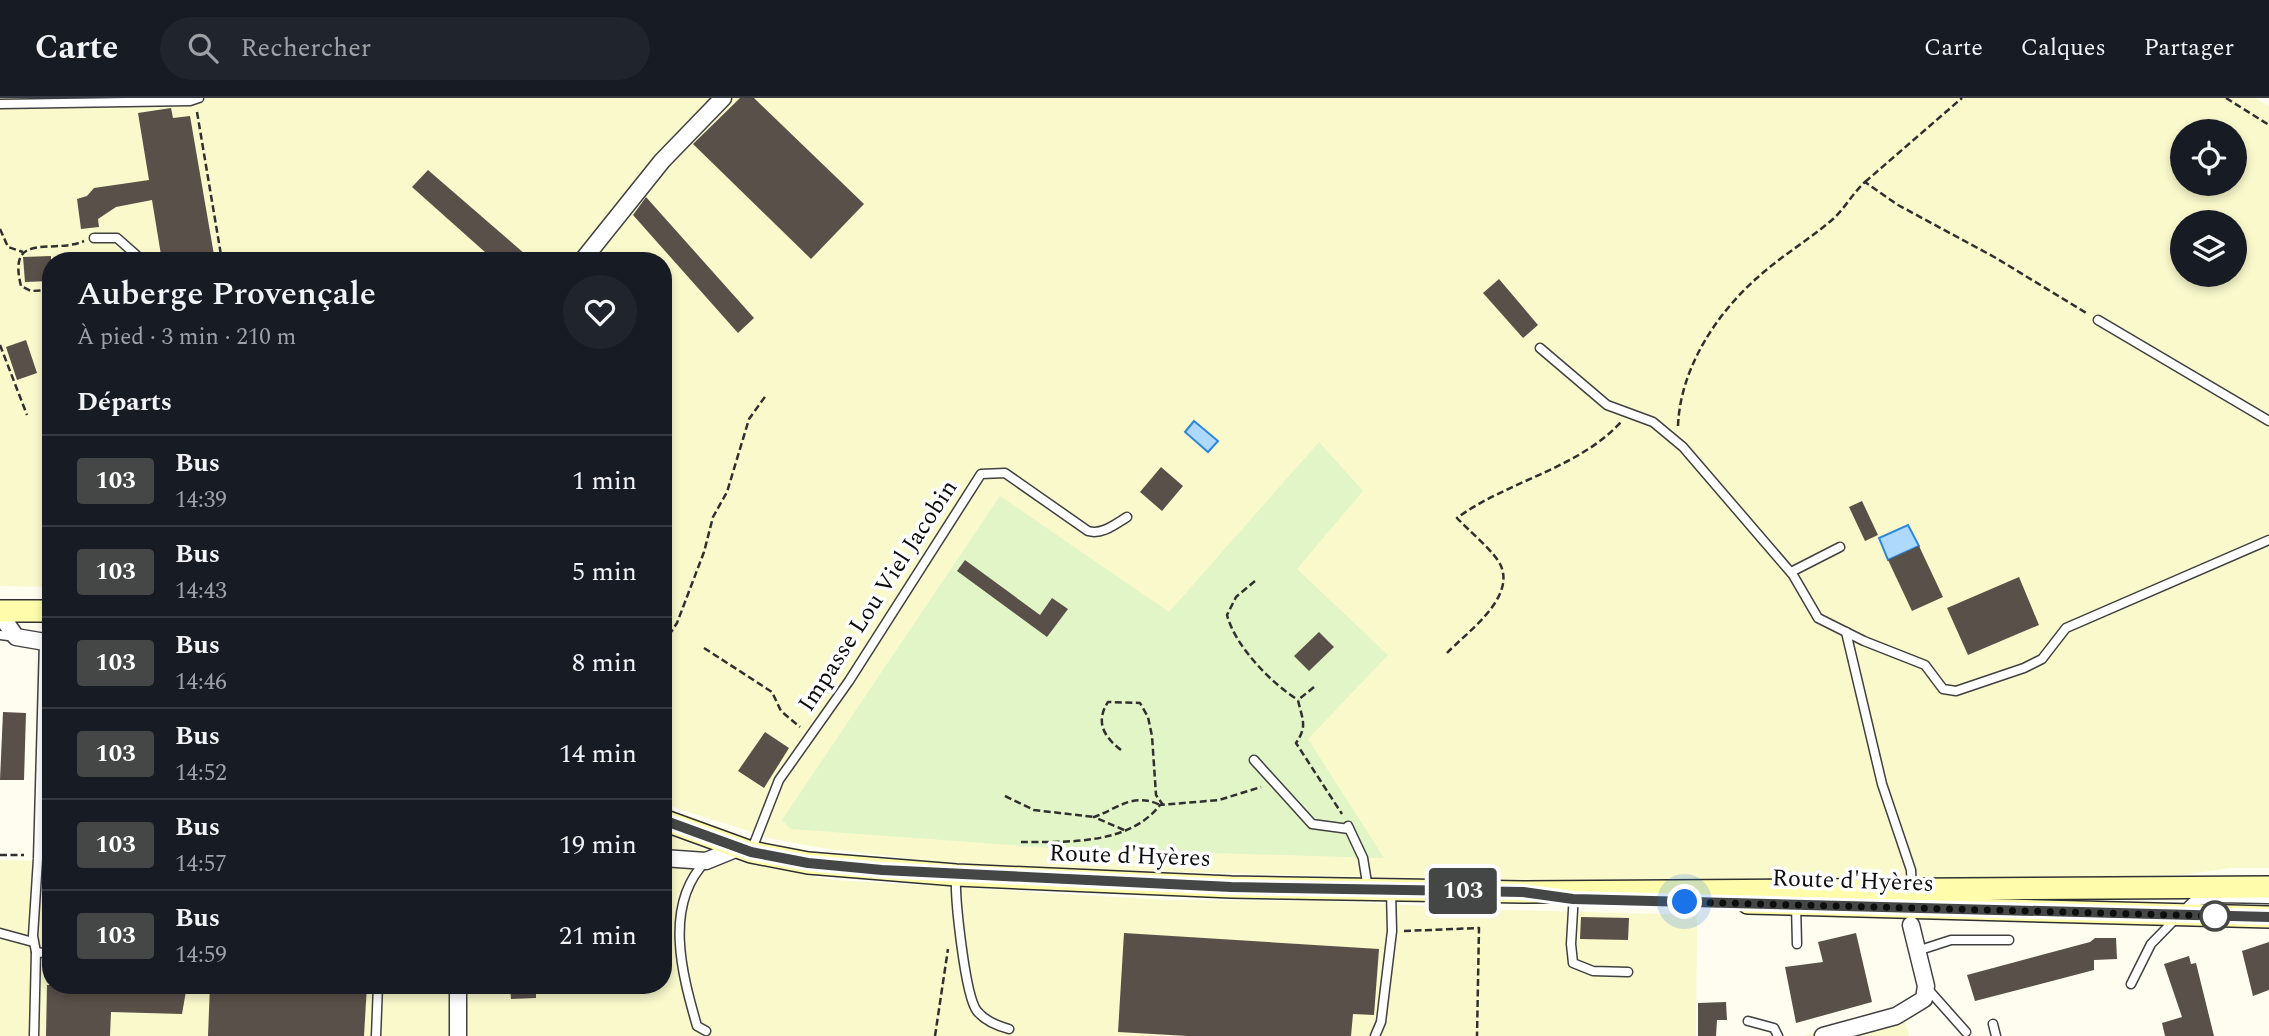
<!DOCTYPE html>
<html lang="fr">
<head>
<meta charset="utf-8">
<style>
	body { margin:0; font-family:Spectral,serif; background:#20242c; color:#f1f3f6; height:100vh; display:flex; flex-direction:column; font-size:26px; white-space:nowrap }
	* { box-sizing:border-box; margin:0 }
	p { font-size:23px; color:#9ea1a6 }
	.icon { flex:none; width:38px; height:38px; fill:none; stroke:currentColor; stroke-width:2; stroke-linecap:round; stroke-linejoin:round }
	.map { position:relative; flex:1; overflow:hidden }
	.side { position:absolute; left:42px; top:154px; width:630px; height:742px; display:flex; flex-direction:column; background:#171b24; border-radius:28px; box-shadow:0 4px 10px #0003 }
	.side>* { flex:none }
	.badge { padding:0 14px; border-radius:5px; font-size:24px; line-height:46px }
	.fabs { position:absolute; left:2170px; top:21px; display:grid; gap:14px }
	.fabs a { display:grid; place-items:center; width:77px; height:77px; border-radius:50%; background:#171b24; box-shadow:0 4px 10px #0003; font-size:35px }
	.you { position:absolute; width:35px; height:35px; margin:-18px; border:5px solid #fff; border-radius:50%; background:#1a73e8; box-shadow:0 0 0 10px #1a73e833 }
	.map>.badge { position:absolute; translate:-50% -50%; box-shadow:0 0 0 4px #fff }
	h2 { padding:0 35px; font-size:26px; line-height:63px }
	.round { display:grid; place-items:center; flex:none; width:74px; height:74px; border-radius:37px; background:#20242c }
	.summary { display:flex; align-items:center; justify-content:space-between; height:119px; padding:0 35px }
	h1 { font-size:33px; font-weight:600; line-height:52px }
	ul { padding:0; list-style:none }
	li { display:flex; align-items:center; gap:21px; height:91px; padding:0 35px; border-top:2px solid #363941 }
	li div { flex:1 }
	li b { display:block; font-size:26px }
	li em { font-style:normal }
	li .badge { min-width:77px; font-weight:700; text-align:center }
	header { display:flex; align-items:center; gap:42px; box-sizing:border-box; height:98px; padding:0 35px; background:#171b24; border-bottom:2px solid #363941 }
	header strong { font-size:33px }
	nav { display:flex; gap:38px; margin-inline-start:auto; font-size:24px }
	.search { width:490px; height:63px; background:#20242c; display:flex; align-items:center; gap:18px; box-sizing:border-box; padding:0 24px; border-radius:38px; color:#9ea1a6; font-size:26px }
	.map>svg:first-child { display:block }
	.farmland { fill:#f9f9cc; fill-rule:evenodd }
	.pitch { fill:#e1f5c7 }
	.water { fill:#aed9fd; stroke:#2d87dc; stroke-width:2 }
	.building { fill:#585049 }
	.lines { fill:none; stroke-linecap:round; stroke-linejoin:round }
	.service-casing { stroke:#414141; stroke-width:11 }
	.minor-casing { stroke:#414141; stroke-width:19 }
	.secondary-casing { stroke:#303030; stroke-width:24 }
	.path { stroke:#303030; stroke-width:2.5; stroke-dasharray:7 3.5; stroke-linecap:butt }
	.service { stroke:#fff; stroke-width:8 }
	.minor { stroke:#fff; stroke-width:16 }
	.secondary { stroke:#fffdab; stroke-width:21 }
	.line-casing { stroke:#fff; stroke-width:16 }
	.line { stroke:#444746; stroke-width:10 }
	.walk { stroke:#0e0e0e; stroke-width:7; stroke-dasharray:0 12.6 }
	.stop-dot { fill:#fff; stroke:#444746; stroke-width:3.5 }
	.labels { text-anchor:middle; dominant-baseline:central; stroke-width:7; stroke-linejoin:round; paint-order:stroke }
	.street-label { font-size:24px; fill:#0e0e0e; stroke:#fff }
</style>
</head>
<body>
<header>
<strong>Carte</strong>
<div class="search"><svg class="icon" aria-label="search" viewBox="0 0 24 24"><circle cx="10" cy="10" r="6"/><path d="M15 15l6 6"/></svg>Rechercher</div>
<nav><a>Carte</a><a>Calques</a><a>Partager</a></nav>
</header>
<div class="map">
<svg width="2269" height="938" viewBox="0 0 2269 938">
	<rect width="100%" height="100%" fill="#fffdf0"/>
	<!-- farmland -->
	<g class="farmland">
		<path d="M 0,0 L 2255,0 L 2269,8 L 2269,770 L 2230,770 L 2182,777 L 1834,784 L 1441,781 L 1109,772 L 937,764 L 822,750 L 773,741 L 673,709 L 663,705 L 663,163 L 51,163 L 51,489 L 0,488 ZM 2182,33 L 2235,33 L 2235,86 L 2182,86 ZM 2182,124 L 2235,124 L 2235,177 L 2182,177 Z"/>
		<polygon points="51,606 51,887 663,887 663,735 733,763 833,782 1167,802 1329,803 1505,812 1697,817 1696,938 0,938 0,762 45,763"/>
		<polygon points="1901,910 1909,938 1803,938"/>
	</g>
	<!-- pitch -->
	<polygon class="pitch" points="1319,344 1363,393 1297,471 1388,557 1308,641 1384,760 1065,751 791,731 782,722 1000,398 1169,514"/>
	<!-- water -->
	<g class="water">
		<polygon points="1194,323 1218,343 1208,354 1185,334"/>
		<polygon points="1908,427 1919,448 1888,462 1879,440"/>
	</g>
	<!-- building -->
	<g class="building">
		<polygon points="740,0 754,0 864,106 811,161 693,46"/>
		<polygon points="171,10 173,20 190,18 214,157 198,159 199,163 162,163 152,102 116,109 98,121 99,129 81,131 77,101 87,98 94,90 149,82 138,15"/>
		<polygon points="428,72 533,163 495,163 412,89"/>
		<polygon points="646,99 754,220 738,235 633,117"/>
		<polygon points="51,158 51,183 25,184 23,159"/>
		<polygon points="1499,181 1538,227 1523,240 1483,195"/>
		<polygon points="26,242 37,275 17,282 6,249"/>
		<polygon points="1161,369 1183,388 1162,413 1140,394"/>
		<polygon points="1862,403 1878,437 1865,443 1849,409"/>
		<polygon points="1919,448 1943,499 1912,513 1888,462"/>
		<polygon points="965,462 1040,517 1052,500 1068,511 1047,539 957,473"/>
		<polygon points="2019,479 2039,527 1968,557 1947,510"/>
		<polygon points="1319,534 1334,549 1309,573 1294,558"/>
		<polygon points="3,614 26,615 24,682 0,682"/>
		<polygon points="765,634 789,650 764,690 738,673"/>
		<polygon points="1581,819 1629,820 1628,842 1580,841"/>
		<polygon points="1124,835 1379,851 1374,917 1353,916 1351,938 1188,938 1118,934"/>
		<polygon points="1856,835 1872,904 1796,925 1785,869 1823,864 1818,844"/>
		<polygon points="2095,840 2116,840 2117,861 2094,862 2094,872 1975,903 1967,877 2090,844"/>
		<polygon points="2269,844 2269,892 2253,898 2242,853"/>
		<polygon points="2189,858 2191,866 2196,865 2214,938 2165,938 2162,925 2182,919 2164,866"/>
		<polygon points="47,887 111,887 111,893 186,893 182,916 111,914 110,938 46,938"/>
		<polygon points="210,887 367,887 364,938 208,938"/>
		<polygon points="510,887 536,887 536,900 511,901"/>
		<polygon points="1726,904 1727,922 1717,922 1716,938 1698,938 1698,905"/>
	</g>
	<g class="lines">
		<defs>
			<g id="service">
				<polyline points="0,6 190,3 199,0"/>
				<polyline points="94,140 117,140 143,163"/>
				<polyline points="2098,222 2269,323"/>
				<polyline points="1540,250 1607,307 1653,324 1683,349 1793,477 1818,520 1864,543 1925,567 1943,591 1956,593 2024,570 2042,561 2066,530 2269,442"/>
				<polyline points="1791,474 1840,449"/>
				<polyline points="1846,534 1882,686 1911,772 1912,791"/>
				<polyline points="0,537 16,539"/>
				<polyline points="1254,662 1312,726 1349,731"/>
				<polyline points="1348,728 1363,760 1368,791"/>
				<path d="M 752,751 L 779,682 L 849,583 L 981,376 L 1005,375 L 1088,433 C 1102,437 1114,427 1127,419"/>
				<path d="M 956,780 C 955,801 965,898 977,913 C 985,923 998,928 1009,931"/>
				<polyline points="1574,795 1571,846 1573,865 1593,873 1628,874"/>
				<polyline points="1796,807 1797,846"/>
				<polyline points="0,835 33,844"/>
				<polyline points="1917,853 1951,842 2009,842"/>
				<polyline points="36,854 51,856"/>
				<polyline points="2131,886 2151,846 2192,804 2219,800 2269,801"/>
				<polyline points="1926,889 1966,934"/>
				<polyline points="1748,923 1774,930 1778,938"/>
				<polyline points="1993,926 1996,938"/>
				<path d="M 706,933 L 697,928 C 682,876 663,807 706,763"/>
				<polyline points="34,938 36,854 33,838 38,761 44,544"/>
				<polyline points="376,938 378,887"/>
				<polyline points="1375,938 1381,924 1392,833 1391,794"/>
			</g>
			<g id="minor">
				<polyline points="582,163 662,63 723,0"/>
				<polyline points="0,516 16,539 51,545"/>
				<polyline points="663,760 706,763 738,750"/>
				<polyline points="458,938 458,887"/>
				<polyline points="1823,938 1896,918 1924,901 1926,888 1911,827"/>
			</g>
			<g id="secondary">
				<polyline points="0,513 51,513"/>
				<polyline points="663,722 751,754 808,765 956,777 1231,789 1523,794 2269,789"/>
				<polyline points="1748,805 2269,819"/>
			</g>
		</defs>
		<!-- service casing -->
		<use href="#service" class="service-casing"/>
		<!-- minor casing -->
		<use href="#minor" class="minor-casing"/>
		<!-- secondary casing -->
		<use href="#secondary" class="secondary-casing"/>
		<!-- path -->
		<g class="path">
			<polyline points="2226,0 2269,27"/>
			<polyline points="197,14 222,163"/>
			<polyline points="1865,84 1962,0"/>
			<polyline points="0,131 8,149 23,154"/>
			<path d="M 51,192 L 31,193 L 21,188 C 7,132 52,157 84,143"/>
			<polyline points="0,247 27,317"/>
			<path d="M 1678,328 C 1680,272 1715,217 1757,180 C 1781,158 1809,142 1833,121 C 1845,110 1853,95 1865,84 L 1898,107 L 1996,160 L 2088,216"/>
			<path d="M 1255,483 L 1236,499 L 1227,517 C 1235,548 1271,585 1298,602"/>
			<polyline points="663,546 677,525 704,454 713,419 727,394 749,321 767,296"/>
			<polyline points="704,550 772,594 781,613 800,629"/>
			<path d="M 1447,555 C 1466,535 1515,501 1501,468 C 1496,455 1468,432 1457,420 C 1507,383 1578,371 1621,324"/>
			<path d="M 1314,589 L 1298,602 C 1302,621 1308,628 1296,645 L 1342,716"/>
			<path d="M 1121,652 C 1104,639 1095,624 1108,604 L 1140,605 L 1148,619 L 1152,638 L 1156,697 L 1163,707"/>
			<polyline points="1005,698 1034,712 1094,719"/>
			<path d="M 1124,732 L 1094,719 C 1119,710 1133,694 1160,707"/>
			<path d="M 1021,744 C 1068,744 1129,747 1160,707 L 1219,702 L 1261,689"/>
			<polyline points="0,757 24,757"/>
			<polyline points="1404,833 1479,830 1477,938"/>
			<polyline points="935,938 948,851"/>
		</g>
		<!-- service -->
		<use href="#service" class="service"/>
		<!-- minor -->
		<use href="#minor" class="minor"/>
		<!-- secondary -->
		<use href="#secondary" class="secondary"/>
	</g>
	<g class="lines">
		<defs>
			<polyline id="line" points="663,722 751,754 808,765 882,772 1231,789 1523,794 1573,801 2269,819"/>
		</defs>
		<!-- line casing -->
		<use href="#line" class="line-casing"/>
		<!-- line -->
		<use href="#line" class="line"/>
		<!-- walk -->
		<polyline class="walk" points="1685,804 2215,818"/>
	</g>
	<!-- markers -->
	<circle class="stop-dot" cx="2215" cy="818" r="14"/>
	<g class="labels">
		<!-- street labels -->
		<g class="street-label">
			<text transform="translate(878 498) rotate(-57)">Impasse Lou Viel Jacobin</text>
			<text transform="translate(1130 758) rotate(2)">Route d'Hyères</text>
			<text transform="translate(1853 783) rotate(2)">Route d'Hyères</text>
		</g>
	</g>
</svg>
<div class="fabs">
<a><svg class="icon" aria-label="locate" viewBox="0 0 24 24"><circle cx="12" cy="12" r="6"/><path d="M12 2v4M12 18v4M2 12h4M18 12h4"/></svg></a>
<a><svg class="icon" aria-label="layers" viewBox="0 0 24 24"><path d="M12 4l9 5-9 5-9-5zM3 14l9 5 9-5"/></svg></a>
</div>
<div class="you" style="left:1685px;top:804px"></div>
<b class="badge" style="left:1463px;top:793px;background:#444746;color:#fff">103</b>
<section class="side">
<div class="summary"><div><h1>Auberge Provençale</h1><p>À pied · 3 min · 210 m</p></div><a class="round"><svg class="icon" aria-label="heart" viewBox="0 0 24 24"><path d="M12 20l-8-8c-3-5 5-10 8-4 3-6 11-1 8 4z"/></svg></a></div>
<h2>Départs</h2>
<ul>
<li><span class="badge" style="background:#444746;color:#fff">103</span><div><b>Bus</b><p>14:39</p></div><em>1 min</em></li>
<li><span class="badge" style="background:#444746;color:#fff">103</span><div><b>Bus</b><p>14:43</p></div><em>5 min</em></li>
<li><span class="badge" style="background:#444746;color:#fff">103</span><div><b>Bus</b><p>14:46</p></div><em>8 min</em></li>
<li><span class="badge" style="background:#444746;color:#fff">103</span><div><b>Bus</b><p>14:52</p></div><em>14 min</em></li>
<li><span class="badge" style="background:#444746;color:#fff">103</span><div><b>Bus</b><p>14:57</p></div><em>19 min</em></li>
<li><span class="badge" style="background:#444746;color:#fff">103</span><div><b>Bus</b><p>14:59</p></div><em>21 min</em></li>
</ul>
</section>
</div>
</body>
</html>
